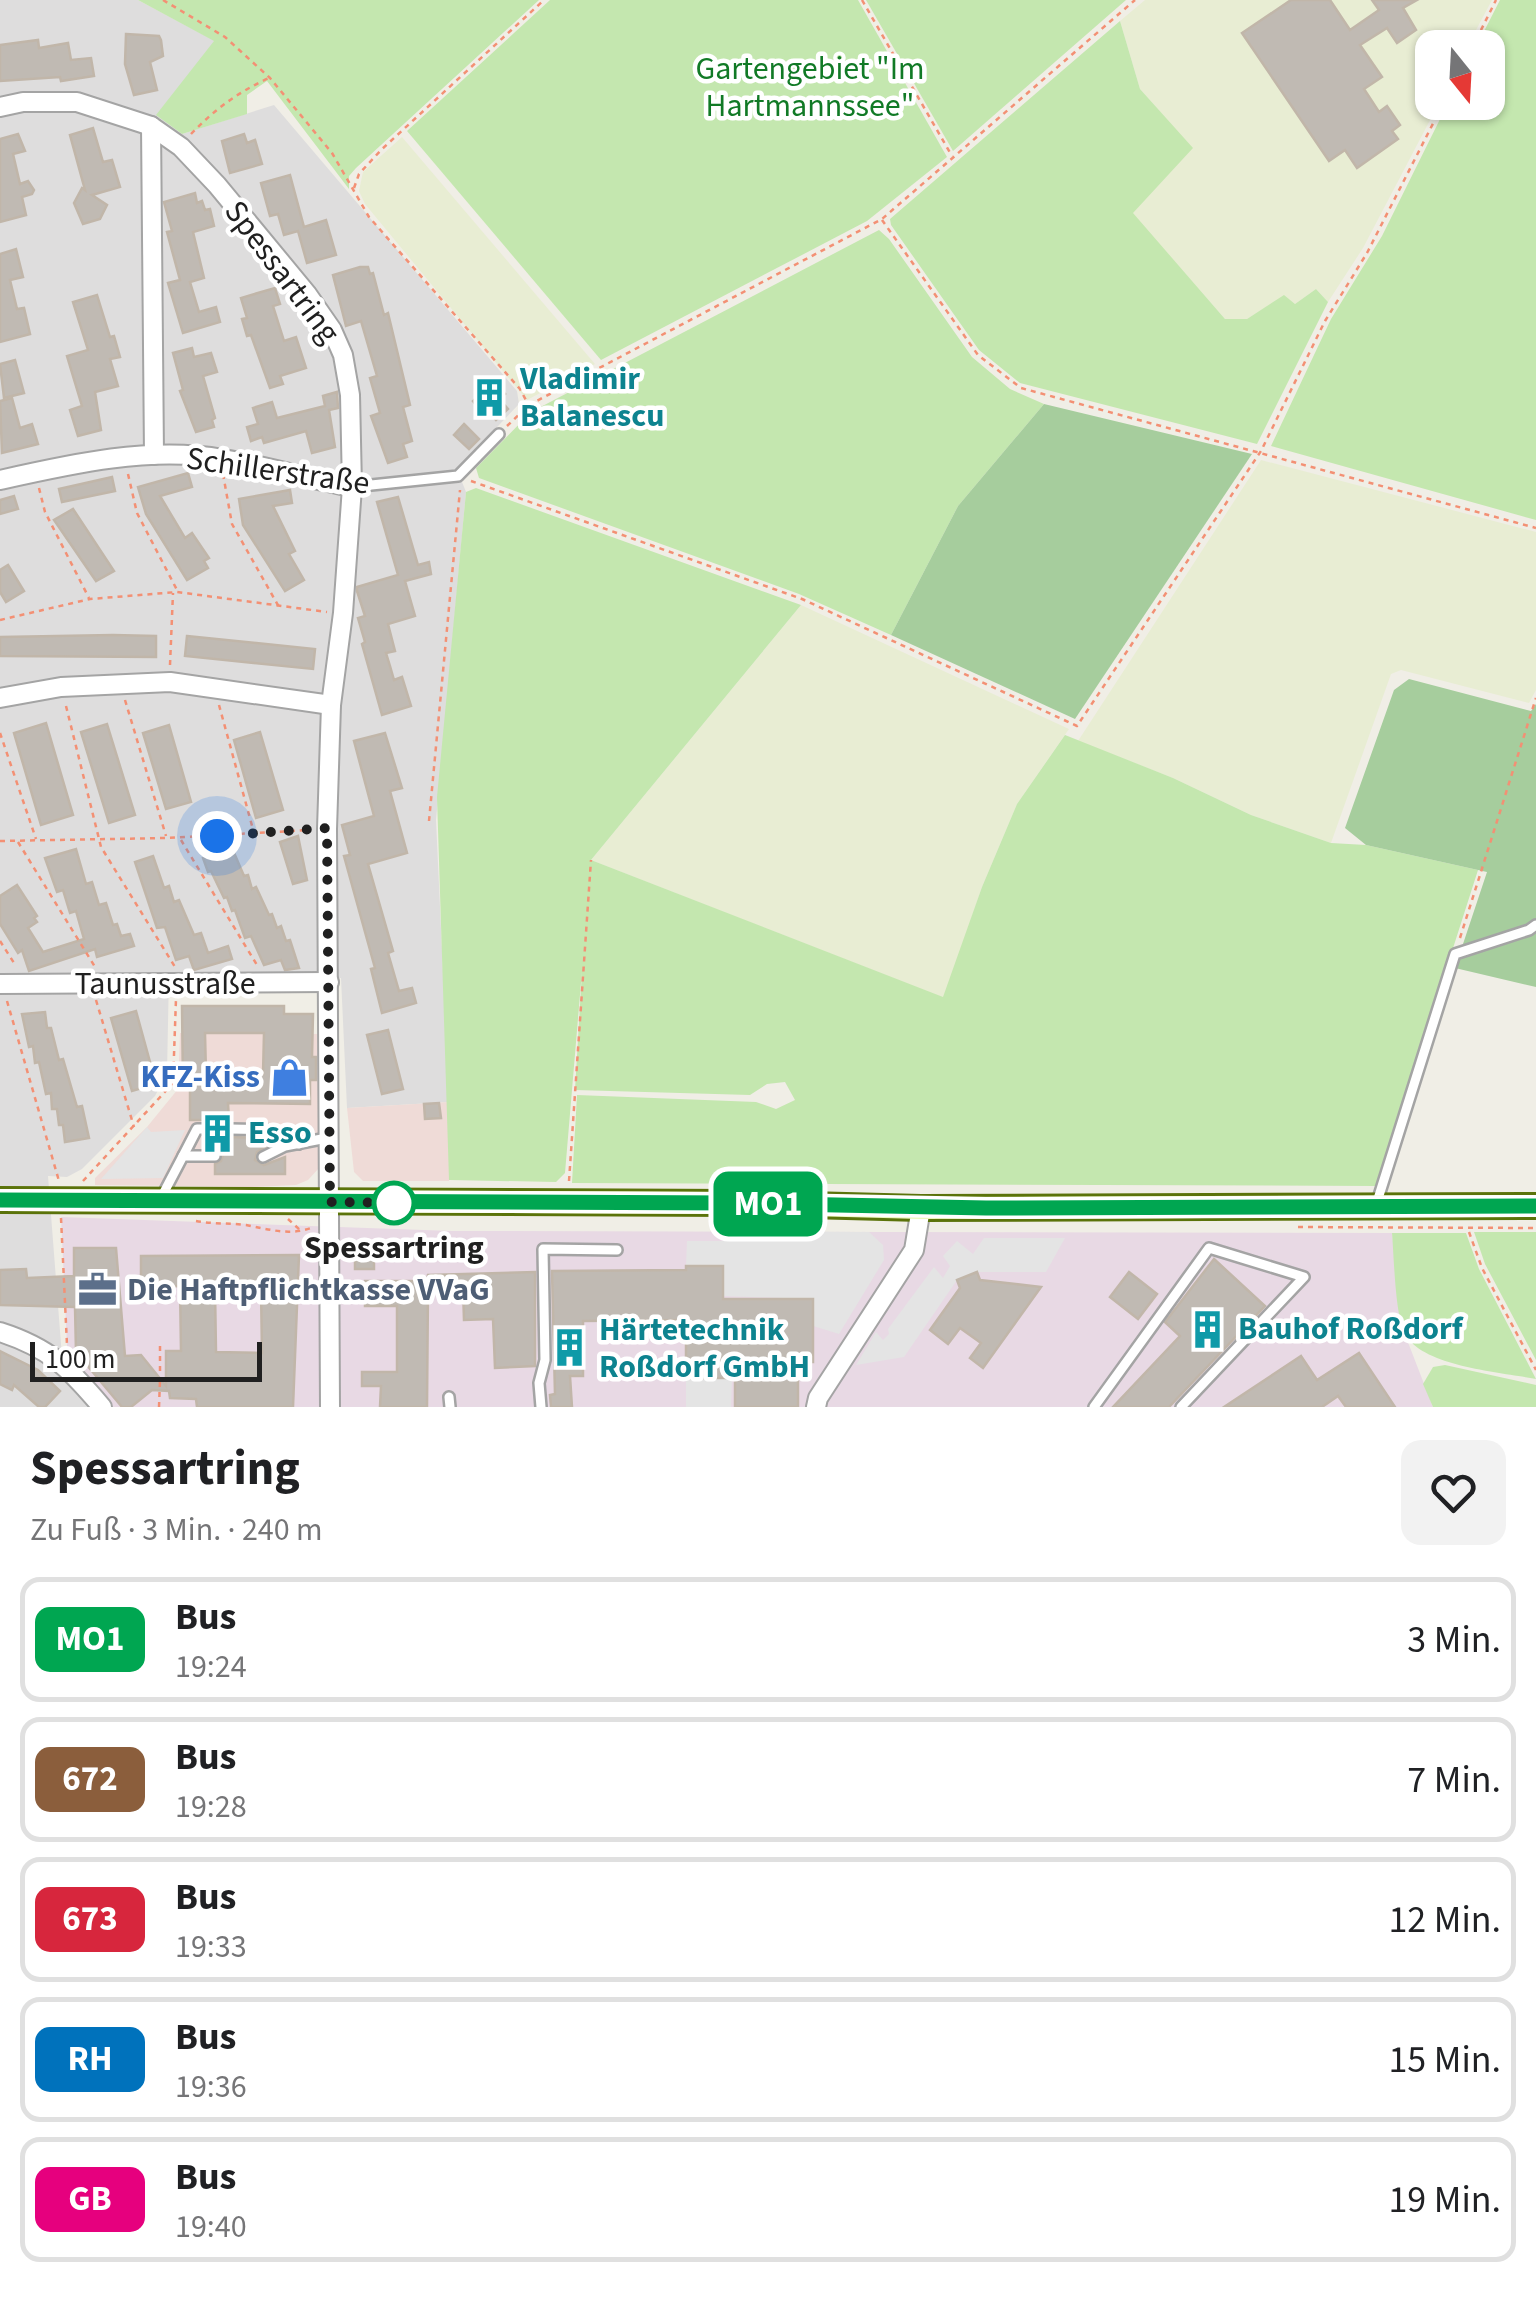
<!DOCTYPE html>
<html lang="de">
<head>
<meta charset="utf-8">
<style>
	body { margin:0; font-family:"Source Sans 3",sans-serif; background:#f2f2f2; color:#202124; height:100vh; display:flex; flex-direction:column; font-size:38px; white-space:nowrap }
	* { box-sizing:border-box; margin:0 }
	p { font-size:32px; color:#757577 }
	.icon { flex:none; width:55px; height:55px; fill:none; stroke:currentColor; stroke-width:2; stroke-linecap:round; stroke-linejoin:round }
	.map { position:relative; height:1407px; overflow:hidden }
	.side { display:flex; flex-direction:column; background:#fff; flex:1 }
	.side>* { flex:none }
	.badge { padding:0 20px; border-radius:15px; font-size:35px; line-height:65px }
	.needle { width:65px; rotate:162deg }
	.fabs { position:absolute; left:1415px; top:30px; display:grid; gap:20px }
	.fabs a { display:grid; place-items:center; width:90px; height:90px; border-radius:20px; background:#fff; box-shadow:0 2px 8px #0004; font-size:50px }
	.scale { position:absolute; left:30px; bottom:25px; width:232px; box-sizing:border-box; padding-left:10px; border:5px solid #202020; border-top:0; font-size:28px; line-height:35px; white-space:nowrap; color:#202020; -webkit-text-stroke:8px #fff; paint-order:stroke }
	.you { position:absolute; width:50px; height:50px; margin:-25px; border:8px solid #fff; border-radius:50%; background:#1a73e8; box-shadow:0 0 0 15px #1a73e833 }
	.map>.badge { position:absolute; translate:-50% -50%; box-shadow:0 0 0 5px #fff }
	.round { display:grid; place-items:center; flex:none; width:105px; height:105px; border-radius:20px; background:#f2f2f2 }
	.summary { display:flex; align-items:center; justify-content:space-between; height:170px; padding:0 30px }
	h1 { font-size:48px; font-weight:700; line-height:75px }
	ul { padding:0; list-style:none }
	li { display:flex; align-items:center; gap:30px; height:125px; margin:0 20px 15px; padding:0 10px; border:5px solid #e0e0e0; border-radius:20px }
	li div { flex:1 }
	li b { display:block; font-size:38px }
	li em { font-style:normal }
	li .badge { min-width:110px; font-weight:700; text-align:center }
	.map>svg:first-child { display:block }
	.residential { fill:#dedddd }
	.commercial { fill:#efdbd7 }
	.industrial { fill:#e8d9e4 }
	.farmland { fill:#e8edd3 }
	.grass { fill:#c4e7af }
	.forest { fill:#a6cd9d }
	.parking { fill:#e4e4e4 }
	.building { fill:#c0bab3; stroke:#c1b6a9; stroke-width:2.5; fill-rule:evenodd }
	.lines { fill:none; stroke-linecap:round; stroke-linejoin:round }
	.lane-casing { stroke:#a4a4a4; stroke-width:14 }
	.street-casing { stroke:#a4a4a4; stroke-width:22 }
	.secondary-casing { stroke:#5b730a; stroke-width:28 }
	.path { stroke:#f39074; stroke-width:2.5; stroke-dasharray:5 5; stroke-linecap:butt }
	.lane { stroke:#fff; stroke-width:9 }
	.street { stroke:#fff; stroke-width:18 }
	.secondary { stroke:#edf7bd; stroke-width:22 }
	.line-casing { stroke:#fff; stroke-width:22 }
	.line { stroke:#00a651; stroke-width:15 }
	.walk { stroke:#202020; stroke-width:10; stroke-dasharray:0 18 }
	.stop-dot { fill:#fff; stroke:#00a651; stroke-width:5 }
	.labels { text-anchor:middle; dominant-baseline:central; stroke-width:9; stroke-linejoin:round; paint-order:stroke }
	.park-label { font-size:32px; fill:#117a26; stroke:#fff }
	.street-label { font-size:32px; fill:#202020; stroke:#fff }
	.culture-label { font-size:32px; font-weight:bold; fill:#0d838f; stroke:#fff; text-anchor:start }
	.shop-label { font-size:32px; font-weight:bold; fill:#366cbe; stroke:#fff; text-anchor:end }
	.stop-label { font-size:32px; font-weight:bold; fill:#202020; stroke:#fff }
	.service-label { font-size:32px; font-weight:bold; fill:#4e5e75; stroke:#fff; text-anchor:start }
</style>
</head>
<body>
<div class="map">
<svg width="1536" height="1407" viewBox="0 0 1536 1407">
	<rect width="100%" height="100%" fill="#f0eee6"/>
	<!-- residential -->
	<polygon class="residential" points="0,0 138,0 215,41 157,115 182,134 274,105 517,391 519,404 457,469 466,492 436,820 449,1102 347,1108 341,978 169,974 167,1073 155,1096 82,1169 67,1177 48,1176 63,1370 90,1407 0,1407"/>
	<!-- commercial -->
	<g class="commercial">
		<polygon points="180,1033 320,1034 320,1167 308,1180 296,1185 253,1187 95,1185 95,1178 147,1127 178,1089"/>
		<polygon points="449,1102 449,1181 363,1181 354,1172 347,1108"/>
	</g>
	<!-- industrial -->
	<polygon class="industrial" points="61,1217 452,1231 1392,1233 1404,1332 1433,1407 102,1407 68,1367"/>
	<!-- farmland -->
	<g class="farmland">
		<polygon points="1145,0 1492,0 1467,47 1432,48 1432,102 1439,103 1363,248 1328,302 1316,289 1295,304 1284,296 1247,319 1225,319 1132,213 1192,148 1140,89 1120,21"/>
		<polygon points="402,137 595,364 527,400 365,204 359,191 363,172"/>
		<polygon points="1261,460 1536,532 1536,690 1529,703 1401,670 1391,674 1331,843 1251,815 1173,778 1078,741"/>
		<polygon points="801,605 1069,729 1017,804 982,887 944,998 591,860"/>
	</g>
	<!-- grass -->
	<g class="grass">
		<polygon points="138,0 539,0 356,168 349,176 349,189 267,81 247,95 247,114 182,134 156,115 214,41"/>
		<polygon points="550,0 858,0 947,157 867,221 601,360 407,131"/>
		<polygon points="866,0 1126,0 953,151"/>
		<polygon points="1500,0 1536,0 1536,520 1271,446 1331,319 1382,236 1448,103 1488,102 1488,48 1476,47"/>
		<polygon points="1120,21 1140,89 1193,148 1133,213 1225,319 1247,319 1284,295 1295,304 1316,289 1328,302 1257,444 1020,383 979,350 891,225 890,219"/>
		<polygon points="879,230 889,239 972,357 1010,389 1044,404 958,506 891,635 799,594 479,478 476,468 531,412"/>
		<polygon points="476,488 801,605 591,860 943,997 982,887 1017,804 1065,735 1173,778 1251,815 1331,843 1366,845 1478,870 1377,1186 572,1183 577,1095 756,1102 776,1109 795,1100 785,1082 767,1084 750,1095 575,1090 582,971 565,1173 556,1182 449,1180 437,797 466,492"/>
		<polygon points="1474,1232 1536,1232 1536,1360 1485,1264"/>
		<path d="M 1392,1233 L 1466,1233 L 1479,1269 L 1536,1379 C 1501,1372 1423,1367 1405,1334 C 1395,1316 1394,1256 1392,1233 Z"/>
		<polygon points="1445,1365 1536,1385 1536,1407 1433,1407 1423,1384 1433,1367"/>
	</g>
	<!-- forest -->
	<g class="forest">
		<polygon points="1044,404 1252,454 1075,719 891,635 958,506"/>
		<polygon points="1409,679 1531,711 1536,704 1536,987 1455,968 1487,872 1366,845 1345,828 1394,690"/>
	</g>
	<!-- parking -->
	<g class="parking">
		<polygon points="147,1127 151,1132 185,1130 163,1178 101,1179"/>
		<polygon points="727,1231 869,1232 883,1245 884,1260 839,1334 813,1326 812,1299 723,1296 723,1266 686,1266 687,1241 725,1241"/>
		<polygon points="984,1238 1065,1238 1046,1272 977,1272 957,1280 904,1357 856,1365 876,1332 883,1340 889,1334 888,1329 934,1267 943,1278 950,1266 943,1256 957,1241 973,1254"/>
		<polygon points="686,1378 732,1378 731,1407 686,1407"/>
	</g>
	<!-- building -->
	<g class="building">
		<polygon points="1291,0 1330,0 1350,30 1379,10 1372,0 1417,0 1403,8 1416,30 1397,43 1387,28 1360,45 1382,77 1364,89 1379,112 1387,106 1400,125 1392,131 1398,139 1357,168 1345,150 1329,161 1242,33"/>
		<polygon points="126,34 159,36 161,40 163,56 150,62 157,90 134,95 125,64"/>
		<polygon points="38,40 39,48 68,43 71,60 91,58 94,76 61,81 60,77 0,81 0,45"/>
		<polygon points="93,128 103,162 112,160 120,187 92,195 107,205 100,219 83,224 74,203 82,188 85,190 70,135"/>
		<polygon points="18,134 25,151 13,154 20,184 28,181 34,190 32,194 22,197 26,215 0,222 0,139"/>
		<polygon points="244,134 247,143 255,140 262,164 230,173 222,141"/>
		<polygon points="290,175 304,227 326,220 336,255 307,263 298,231 284,235 278,214 270,216 261,183"/>
		<polygon points="195,193 197,203 202,201 205,210 210,209 214,226 193,232 204,278 190,282 199,312 216,307 220,322 183,333 168,283 180,280 167,232 172,231 164,202"/>
		<polygon points="16,249 23,277 10,280 17,309 24,308 30,334 0,342 0,254"/>
		<polygon points="360,267 368,267 370,274 373,273 384,315 388,313 410,405 403,407 412,441 403,444 407,457 388,463 371,416 380,413 370,378 377,376 361,321 346,326 333,275"/>
		<polygon points="275,288 280,304 273,306 284,341 296,337 306,368 280,376 283,384 270,388 251,335 247,336 242,319 247,318 241,298"/>
		<polygon points="97,295 110,337 114,336 120,357 110,359 118,386 95,392 101,430 78,436 70,410 82,406 67,356 88,350 73,302"/>
		<polygon points="192,348 194,357 211,353 217,372 203,376 215,418 212,420 214,427 196,432 180,391 183,390 173,353"/>
		<polygon points="15,360 24,393 4,398 0,364"/>
		<polygon points="494,382 505,394 499,399 508,409 496,420 487,410 483,413 473,401"/>
		<polygon points="337,392 338,408 329,410 335,447 312,453 306,431 264,443 262,437 251,441 247,427 258,424 253,408 272,402 277,418 325,406 323,396"/>
		<polygon points="12,398 20,428 32,424 38,444 2,453 0,401"/>
		<polygon points="464,424 479,439 469,449 454,435"/>
		<polygon points="188,473 192,487 160,496 185,538 192,533 209,558 204,561 208,568 187,580 146,514 138,487"/>
		<polygon points="112,477 115,491 62,502 59,489"/>
		<polygon points="290,490 292,503 273,506 295,551 289,554 304,580 285,591 243,525 239,499"/>
		<polygon points="14,496 18,509 0,514 0,500"/>
		<polygon points="398,497 418,565 429,562 431,574 405,581 415,616 388,624 395,651 386,653 390,666 394,680 402,677 411,706 382,715 362,644 365,642 358,618 365,616 357,591 357,587 398,575 377,502"/>
		<polygon points="73,509 114,571 96,581 54,520"/>
		<polygon points="8,565 24,591 6,602 0,592 0,570"/>
		<polygon points="113,635 156,636 156,657 0,656 0,637"/>
		<polygon points="187,636 315,649 313,669 185,656"/>
		<polygon points="46,723 73,815 41,825 14,733"/>
		<polygon points="107,724 135,815 109,823 81,732"/>
		<polygon points="169,725 191,802 166,809 143,733"/>
		<polygon points="260,732 283,810 256,818 234,740"/>
		<polygon points="385,733 402,788 390,791 407,853 368,864 393,951 388,953 399,991 412,988 416,1003 382,1013 371,969 375,968 344,856 350,855 342,825 374,816 354,741"/>
		<polygon points="298,836 307,880 293,884 280,842"/>
		<polygon points="232,848 244,876 248,875 252,889 256,887 269,915 272,914 277,928 281,926 286,941 290,940 299,968 285,970 281,960 264,965 251,936 245,938 235,910 232,911 227,897 224,898 211,871 208,872 203,858"/>
		<polygon points="76,849 86,884 92,882 99,905 106,903 113,925 117,924 121,936 130,934 134,946 97,957 95,949 29,971 22,950 18,953 0,924 0,896 17,885 37,916 34,918 37,922 28,928 43,952 84,939 76,911 70,913 63,890 57,892 45,858"/>
		<polygon points="153,856 164,888 169,886 174,902 179,900 194,935 201,933 208,953 228,946 232,959 194,970 189,956 176,960 165,927 157,928 135,862"/>
		<path d="M 182,1006 L 284,1006 L 284,1014 L 313,1014 L 312,1057 L 316,1057 L 316,1080 L 310,1080 L 310,1104 L 228,1103 L 229,1121 L 222,1128 L 229,1137 L 268,1138 L 268,1145 L 257,1152 L 255,1160 L 264,1165 L 285,1157 L 285,1174 L 215,1174 L 215,1164 L 221,1161 L 223,1155 L 218,1149 L 206,1148 L 206,1137 L 212,1134 L 213,1126 L 206,1120 L 190,1120 L 190,1088 L 183,1088 ZM 205,1033 L 264,1033 L 263,1074 L 206,1074 Z"/>
		<polygon points="136,1011 156,1084 132,1091 111,1018"/>
		<polygon points="45,1012 47,1028 51,1028 59,1060 63,1059 77,1107 82,1106 89,1138 65,1142 63,1125 59,1125 57,1109 52,1109 51,1093 46,1094 39,1062 35,1063 33,1046 29,1047 22,1014"/>
		<polygon points="388,1030 403,1089 382,1094 367,1035"/>
		<polygon points="439,1103 441,1118 425,1119 424,1104"/>
		<path d="M 74,1248 L 116,1248 L 125,1356 L 141,1355 L 166,1386 L 166,1351 L 181,1351 L 180,1286 L 141,1287 L 141,1256 L 299,1255 L 293,1407 L 197,1407 L 196,1399 L 170,1398 L 169,1391 L 152,1390 L 131,1407 L 122,1407 L 76,1352 L 75,1307 L 0,1305 L 0,1270 L 26,1269 L 27,1278 L 74,1276 ZM 215,1289 L 261,1289 L 262,1353 L 216,1352 Z"/>
		<rect x="355" y="1256" width="19" height="13"/>
		<polygon points="1214,1259 1265,1306 1169,1407 1113,1407 1180,1336 1165,1322"/>
		<polygon points="686,1266 723,1266 723,1299 813,1299 813,1362 798,1362 798,1407 735,1407 735,1378 686,1378 686,1320 583,1321 583,1376 570,1376 572,1407 551,1407 550,1395 555,1394 552,1271 686,1270"/>
		<polygon points="535,1272 535,1366 495,1368 493,1319 464,1320 463,1289 428,1289 427,1407 380,1407 381,1386 362,1386 362,1372 397,1372 397,1306 365,1306 365,1281 427,1281 428,1275"/>
		<polygon points="977,1272 980,1280 1041,1287 983,1368 970,1358 981,1343 960,1328 948,1344 930,1330 960,1288 957,1280"/>
		<polygon points="1129,1272 1157,1294 1138,1319 1110,1297"/>
		<polygon points="0,1351 38,1370 60,1391 45,1407 39,1407 14,1385 12,1390 0,1384"/>
		<polygon points="1359,1353 1395,1407 1346,1407 1338,1396 1322,1407 1224,1407 1301,1356 1317,1380"/>
	</g>
	<g class="lines">
		<defs>
			<g id="lane">
				<polyline points="352,487 458,476 499,434"/>
				<polyline points="230,1129 272,1130 299,1144"/>
				<polyline points="183,1156 197,1129 206,1129"/>
				<polyline points="263,1157 285,1146 327,1138"/>
				<polyline points="162,1196 183,1156 215,1156"/>
				<polyline points="1377,1202 1455,954 1529,930 1536,925"/>
				<polyline points="449,1397 450,1407"/>
				<polyline points="541,1407 539,1383 545,1360 543,1249 617,1250"/>
				<polyline points="1094,1407 1209,1248 1304,1277 1181,1407"/>
			</g>
			<g id="street">
				<polyline points="0,107 23,102 77,102 151,126 181,147 217,185 307,294 332,330 343,355 350,395 352,487 343,613 331,705 327,829 330,1407"/>
				<polyline points="151,126 154,455"/>
				<path d="M 0,480 C 71,464 150,446 223,459 C 267,466 309,479 352,487"/>
				<polyline points="0,698 61,687 170,682 331,705"/>
				<polyline points="0,984 329,982"/>
				<path d="M 0,1332 C 50,1348 69,1368 102,1407"/>
				<polyline points="816,1407 818,1398 914,1250 921,1208"/>
			</g>
			<polyline id="secondary" points="0,1200 736,1203 921,1208 1536,1206"/>
		</defs>
		<!-- lane casing -->
		<use href="#lane" class="lane-casing"/>
		<!-- street casing -->
		<use href="#street" class="street-casing"/>
		<!-- secondary casing -->
		<use href="#secondary" class="secondary-casing"/>
		<!-- path -->
		<g class="path">
			<polyline points="163,0 225,37 270,78 332,153 369,217 520,389 528,404"/>
			<polyline points="862,0 952,156"/>
			<polyline points="1472,48 1496,0"/>
			<path d="M 191,134 C 214,110 238,92 269,78"/>
			<polyline points="354,188 359,174 381,150 544,0"/>
			<polyline points="882,220 978,355 1021,388 1536,528"/>
			<polyline points="507,426 529,405 882,219 1135,0"/>
			<polyline points="128,474 137,513 177,590"/>
			<polyline points="223,474 232,524 279,607"/>
			<polyline points="471,481 802,599 1077,726 1261,451 1325,321 1367,253 1444,102"/>
			<polyline points="39,488 45,512 89,598"/>
			<polyline points="0,620 90,599 177,592 327,612"/>
			<polyline points="170,665 173,593"/>
			<polyline points="125,700 166,836"/>
			<polyline points="219,705 254,833"/>
			<polyline points="66,706 101,847 175,967"/>
			<polyline points="0,733 36,839"/>
			<polyline points="429,821 460,490"/>
			<polyline points="181,840 257,965"/>
			<polyline points="0,841 166,838 310,830"/>
			<polyline points="18,842 95,967"/>
			<polyline points="1460,938 1536,698"/>
			<polyline points="0,941 16,966"/>
			<polyline points="96,1000 134,1127"/>
			<polyline points="7,1001 59,1181"/>
			<polyline points="83,1181 173,1083 176,999"/>
			<polyline points="569,1181 591,860"/>
			<polyline points="61,1218 67,1345"/>
			<polyline points="288,1219 300,1230"/>
			<path d="M 196,1221 C 212,1224 229,1223 246,1225 C 268,1229 288,1236 311,1228"/>
			<polyline points="1298,1227 1536,1228"/>
			<polyline points="1469,1232 1482,1268 1536,1370"/>
			<polyline points="160,1371 160,1343"/>
			<polyline points="159,1407 160,1380"/>
		</g>
		<!-- lane -->
		<use href="#lane" class="lane"/>
		<!-- street -->
		<use href="#street" class="street"/>
		<!-- secondary -->
		<use href="#secondary" class="secondary"/>
	</g>
	<g class="lines">
		<defs>
			<polyline id="line" points="0,1200 736,1203 986,1208 1536,1206"/>
		</defs>
		<!-- line casing -->
		<use href="#line" class="line-casing"/>
		<!-- line -->
		<use href="#line" class="line"/>
		<!-- walk -->
		<polyline class="walk" points="217,836 327,828 330,1202 394,1203"/>
	</g>
	<!-- icons -->
	<defs>
		<symbol id="building-bare" viewBox="-9 -9 18 18"><path d="M-4-6H4V6H1V3H-1V6H-4ZM-2.5-4.3h1.7v1.8h-1.7ZM.8-4.3h1.7v1.8H.8ZM-2.5-1h1.7V.8h-1.7ZM.8-1h1.7V.8H.8Z" fill="#0f9aa8" stroke="#fff" stroke-width="2.5" paint-order="stroke"/></symbol>
		<symbol id="shop-bare" viewBox="-9 -9 18 18"><path d="M-5-2.5h2.3a2.7 3.5 0 0 1 5.4 0H5L5.5 6h-11ZM-1.5-2.5h3a1.5 2.3 0 0 0-3 0Z" fill="#3f7fe0" stroke="#fff" stroke-width="2.5" paint-order="stroke"/></symbol>
		<symbol id="office-bare" viewBox="-9 -9 18 18"><path d="M-6-3h4V-5.5h4V-3h4V5H-6ZM-1-4.5V-3h2v-1.5ZM-6 0V1H6V0Z" fill="#5c6f8a" stroke="#fff" stroke-width="2.5" paint-order="stroke"/></symbol>
	</defs>
	<g fill-rule="evenodd">
		<use href="#building-bare" x="462" y="370" width="55" height="55"/>
		<use href="#shop-bare" x="262" y="1050" width="55" height="55"/>
		<use href="#building-bare" x="190" y="1106" width="55" height="55"/>
		<use href="#office-bare" x="70" y="1262" width="55" height="55"/>
		<use href="#building-bare" x="1180" y="1302" width="55" height="55"/>
		<use href="#building-bare" x="542" y="1320" width="55" height="55"/>
	</g>
	<!-- markers -->
	<circle class="stop-dot" cx="394" cy="1203" r="20"/>
	<g class="labels">
		<!-- park labels -->
		<g class="park-label">
			<text x="810" y="69">Gartengebiet "Im<tspan x="810" dy="37">Hartmannssee"</tspan></text>
		</g>
		<!-- street labels -->
		<g class="street-label">
			<text transform="translate(282 272) rotate(53)">Spessartring</text>
			<text transform="translate(278 471) rotate(8)">Schillerstraße</text>
			<text x="165" y="984">Taunusstraße</text>
		</g>
		<!-- culture labels -->
		<g class="culture-label">
			<text x="520" y="379">Vladimir<tspan x="520" dy="37">Balanescu</tspan></text>
			<text x="248" y="1133">Esso</text>
			<text x="1238" y="1329">Bauhof Roßdorf</text>
			<text x="599" y="1330">Härtetechnik<tspan x="599" dy="37">Roßdorf GmbH</tspan></text>
		</g>
		<!-- shop labels -->
		<g class="shop-label">
			<text x="260" y="1077">KFZ-Kiss</text>
		</g>
		<!-- stop labels -->
		<g class="stop-label">
			<text x="394" y="1248">Spessartring</text>
		</g>
		<!-- service labels -->
		<g class="service-label">
			<text x="127" y="1290">Die Haftpflichtkasse VVaG</text>
		</g>
	</g>
</svg>
<div class="fabs">
<a><svg class="needle" viewBox="-14 -14 28 28"><path d="M0-13l5 13h-10z" fill="#e53935"/><path d="M0 13l5-13h-10z" fill="#757577"/></svg></a>
</div>
<div class="scale">100 m</div>
<div class="you" style="left:217px;top:836px"></div>
<b class="badge" style="left:768px;top:1204px;background:#00a651;color:#fff">MO1</b>
</div>
<section class="side">
<div class="summary"><div><h1>Spessartring</h1><p>Zu Fuß · 3 Min. · 240 m</p></div><a class="round"><svg class="icon" aria-label="heart" viewBox="0 0 24 24"><path d="M12 20l-8-8c-3-5 5-10 8-4 3-6 11-1 8 4z"/></svg></a></div>
<ul>
<li><span class="badge" style="background:#00a651;color:#fff">MO1</span><div><b>Bus</b><p>19:24</p></div><em>3 Min.</em></li>
<li><span class="badge" style="background:#8b5e3c;color:#fff">672</span><div><b>Bus</b><p>19:28</p></div><em>7 Min.</em></li>
<li><span class="badge" style="background:#d7263d;color:#fff">673</span><div><b>Bus</b><p>19:33</p></div><em>12 Min.</em></li>
<li><span class="badge" style="background:#0072bc;color:#fff">RH</span><div><b>Bus</b><p>19:36</p></div><em>15 Min.</em></li>
<li><span class="badge" style="background:#e6007e;color:#fff">GB</span><div><b>Bus</b><p>19:40</p></div><em>19 Min.</em></li>
</ul>
</section>
</body>
</html>
